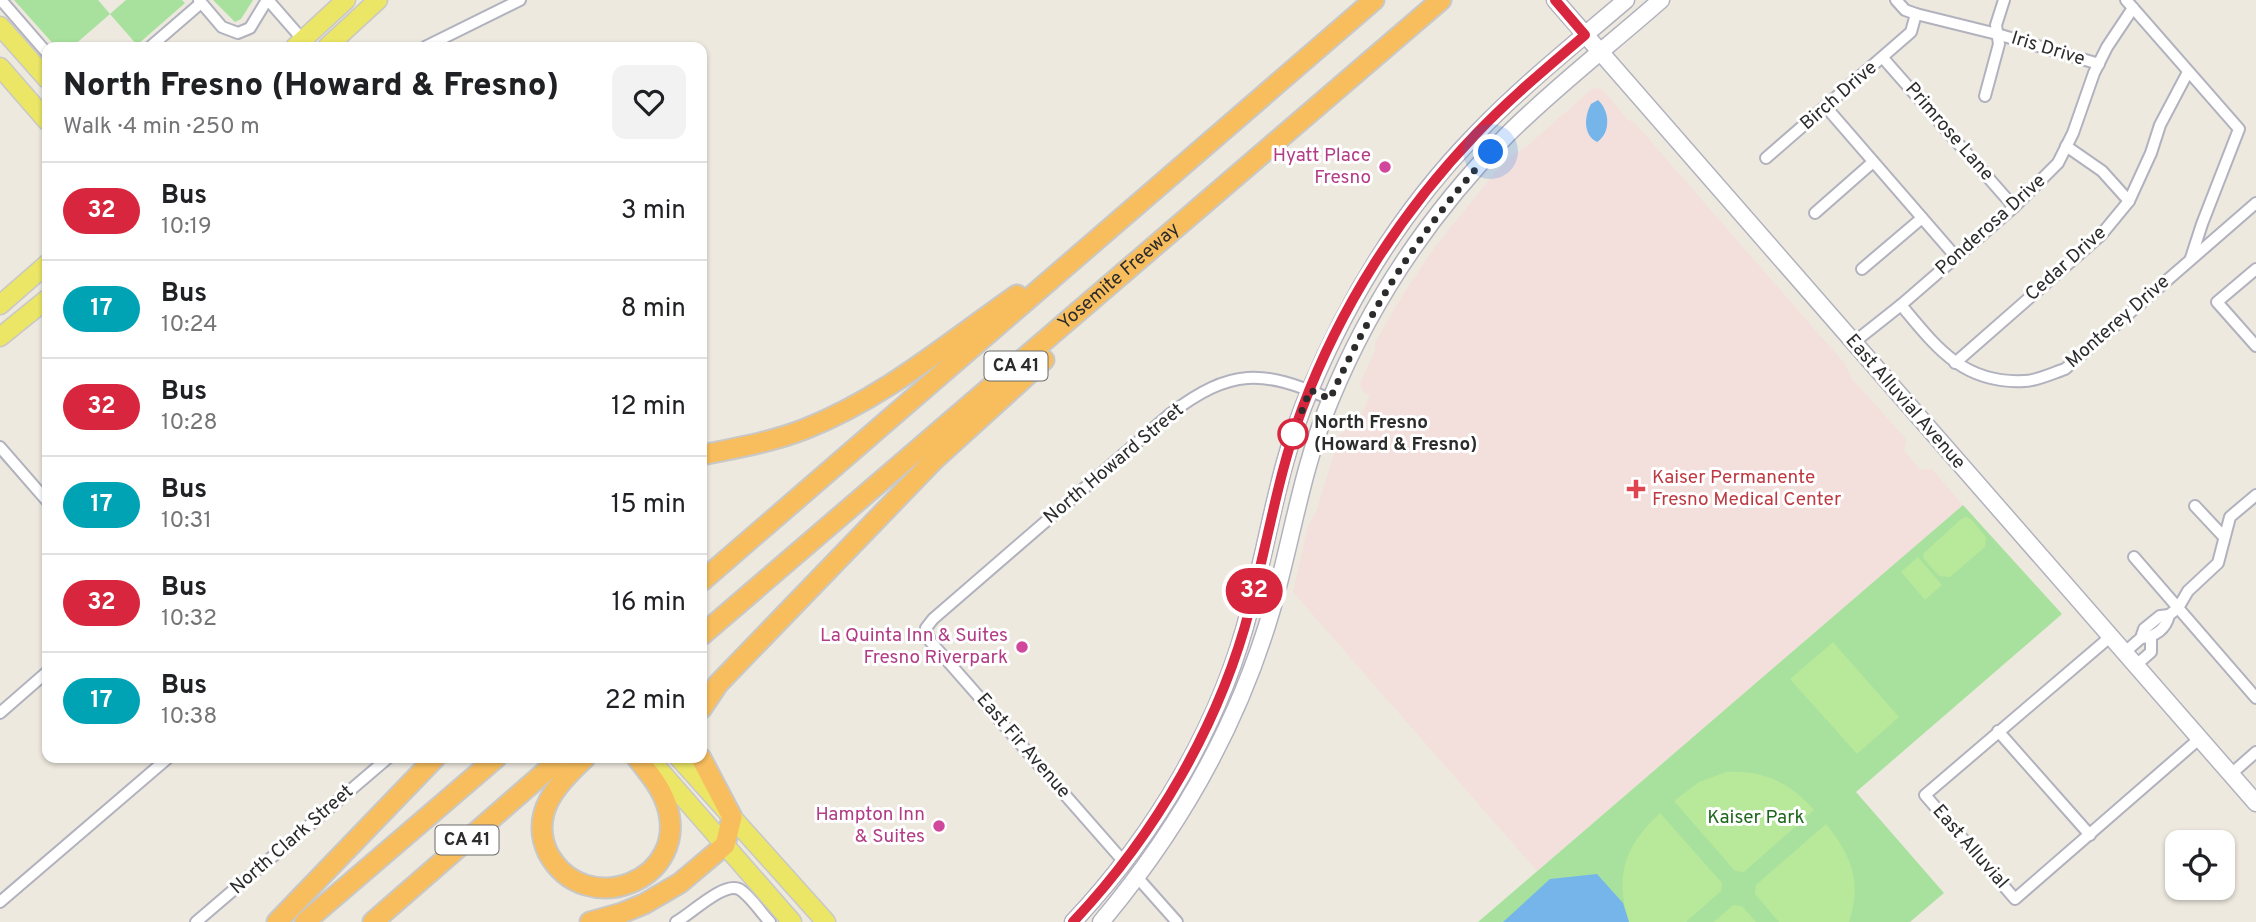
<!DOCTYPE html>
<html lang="en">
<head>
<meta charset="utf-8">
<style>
	body { margin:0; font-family:Overpass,sans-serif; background:#f2f2f2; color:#202124; height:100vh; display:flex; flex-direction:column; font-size:26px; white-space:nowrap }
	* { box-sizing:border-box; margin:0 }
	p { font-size:23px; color:#757577 }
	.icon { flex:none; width:38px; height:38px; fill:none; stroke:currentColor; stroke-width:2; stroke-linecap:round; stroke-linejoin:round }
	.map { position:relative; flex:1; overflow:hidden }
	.side { position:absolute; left:42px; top:42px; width:665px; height:721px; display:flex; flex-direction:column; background:#fff; border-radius:14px; box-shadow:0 2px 5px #0004 }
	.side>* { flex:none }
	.badge { padding:0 14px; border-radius:23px; font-size:24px; line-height:46px }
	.fabs { position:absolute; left:2165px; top:830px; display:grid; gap:14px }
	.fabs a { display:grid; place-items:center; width:70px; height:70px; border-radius:14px; background:#fff; box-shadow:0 2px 5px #0004; font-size:35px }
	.you { position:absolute; width:35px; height:35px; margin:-18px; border:5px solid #fff; border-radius:50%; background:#1a73e8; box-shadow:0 0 0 10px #1a73e833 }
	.map>.badge { position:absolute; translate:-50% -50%; box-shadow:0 0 0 4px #fff }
	.round { display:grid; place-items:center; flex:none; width:74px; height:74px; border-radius:14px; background:#f2f2f2 }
	.summary { display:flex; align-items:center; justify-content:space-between; height:119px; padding:0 21px }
	h1 { font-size:33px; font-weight:800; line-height:52px }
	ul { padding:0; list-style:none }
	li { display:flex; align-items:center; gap:21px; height:98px; padding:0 21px; border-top:2px solid #e0e0e0 }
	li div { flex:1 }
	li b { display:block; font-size:26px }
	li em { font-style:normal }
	li .badge { min-width:77px; font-weight:700; text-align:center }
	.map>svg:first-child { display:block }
	.medical { fill:#f3e0dd }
	.green { fill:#a8e19d }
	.pitch { fill:#b8e89a }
	.water { fill:#76b5ea }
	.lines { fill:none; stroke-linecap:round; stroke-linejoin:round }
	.street-casing { stroke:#b2b2bf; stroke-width:14 }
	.secondary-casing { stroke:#b2b2bf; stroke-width:19 }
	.primary-casing { stroke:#c8c8c8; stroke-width:21 }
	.highway-casing { stroke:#c8c8c8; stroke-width:23 }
	.street { stroke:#fff; stroke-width:10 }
	.secondary { stroke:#fff; stroke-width:16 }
	.primary { stroke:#ebe665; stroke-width:18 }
	.highway { stroke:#f8be5e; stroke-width:19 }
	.line-casing { stroke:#fff; stroke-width:16 }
	.line { stroke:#d7263d; stroke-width:10 }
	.walk { stroke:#2c2c2c; stroke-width:7; stroke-dasharray:0 12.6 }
	.hotel-dot { fill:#d1479c; stroke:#fff; stroke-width:2.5 }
	.stop-dot { fill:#fff; stroke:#d7263d; stroke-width:3.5 }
	.health-dot { fill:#e0444e; stroke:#fff; stroke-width:2.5 }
	.labels { text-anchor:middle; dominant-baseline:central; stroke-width:6; stroke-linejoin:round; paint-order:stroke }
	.shield { fill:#fff; stroke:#6b6b6b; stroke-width:2 }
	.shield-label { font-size:18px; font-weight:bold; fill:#2c2c2c }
	.street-label { font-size:19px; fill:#2c2c2c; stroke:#fff }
	.hotel-label { font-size:19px; fill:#b23c85; stroke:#fff; text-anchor:end }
	.stop-label { font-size:19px; font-weight:bold; fill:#2c2c2c; stroke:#fff; text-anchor:start }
	.health-label { font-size:19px; fill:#be3a42; stroke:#fff; text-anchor:start }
	.park-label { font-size:19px; fill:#1f671d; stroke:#fff }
</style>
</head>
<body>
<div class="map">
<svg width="2256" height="922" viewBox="0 0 2256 922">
	<rect width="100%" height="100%" fill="#ede9df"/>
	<!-- medical -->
	<polygon class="medical" points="1593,88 1602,89 1628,120 1634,122 1845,364 1852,379 1906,439 1904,451 1921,470 1932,469 1963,505 1537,871 1293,592 1308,526 1316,512 1340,435 1347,429 1355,429 1370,396 1362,390 1360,383 1375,351 1375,343 1402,296 1434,248 1493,175 1512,155 1526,147"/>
	<!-- green -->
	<g class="green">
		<polygon points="14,0 98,0 110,14 126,0 182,0 185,3 137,45 110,14 72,47 56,47"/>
		<polygon points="213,0 253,0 241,19 235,22"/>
		<polygon points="1963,505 2062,614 1856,792 1944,893 1910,922 1478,922"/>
	</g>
	<!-- pitch -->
	<g class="pitch">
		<polygon points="1966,517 1971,519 1986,537 1985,547 1950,577 1939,576 1924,559 1923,554 1961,519"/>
		<polygon points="1918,557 1942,585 1925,600 1901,572"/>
		<polygon points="1833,642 1899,717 1857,754 1790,679"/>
		<path d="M 1726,772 C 1763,770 1790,782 1814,810 L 1744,872 L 1735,871 L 1674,801 L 1699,782 Z"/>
		<path d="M 1660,813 L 1722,883 L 1721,891 L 1686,922 L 1629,922 C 1614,876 1625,845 1660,813 Z"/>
		<path d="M 1826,824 C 1852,856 1862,882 1849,922 L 1779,922 L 1755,894 L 1756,885 Z"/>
		<polygon points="1733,905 1742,906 1756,922 1714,922"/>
	</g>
	<!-- water -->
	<g class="water">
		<path d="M 1598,100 C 1610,111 1611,133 1597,142 C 1583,135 1584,117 1591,104 Z"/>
		<polygon points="1597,874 1623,903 1629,922 1503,922 1550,879"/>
	</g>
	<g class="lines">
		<defs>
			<g id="street">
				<polyline points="1,0 47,53"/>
				<polyline points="199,0 222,27 238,33 250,28 267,0"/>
				<polyline points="268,0 303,40"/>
				<polyline points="2126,0 2239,129 2202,224 2191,258"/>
				<polyline points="1916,14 1997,34 2099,64"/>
				<polyline points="150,47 201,3"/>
				<polyline points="425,47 520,0"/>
				<polyline points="1883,58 2014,207"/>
				<polyline points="1985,96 1999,44 1996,25 2004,0"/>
				<polyline points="1826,107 1956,257"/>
				<polyline points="2066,146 2102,171 2129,201"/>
				<polyline points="1766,158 1911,32 1916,14 1905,10 1896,0"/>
				<polyline points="1815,213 1873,162"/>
				<polyline points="1862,269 1922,218"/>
				<polyline points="2256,269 2217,302 2256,346"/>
				<path d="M 1901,305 C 1936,347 1963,384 2024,381 C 2037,381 2053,373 2065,369 L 2256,203"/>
				<polyline points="1853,343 1901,305 2014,207 2058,163 2073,133 2094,73 2107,47 2133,8"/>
				<polyline points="1955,363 2101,235 2129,201 2151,153 2160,125 2188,72"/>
				<polyline points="0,447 47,501"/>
				<polyline points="2195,506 2224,537"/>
				<polyline points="2134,557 2256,698"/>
				<polyline points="2110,637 1925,795 2015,899 2199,739"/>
				<path d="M 2141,638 C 2155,637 2166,629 2169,615"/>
				<polyline points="2124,653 2141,638 2144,629 2160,616 2169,615 2178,608 2188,591 2218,563 2230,517 2256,495"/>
				<polyline points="2135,666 2151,652 2151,638"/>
				<polyline points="0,713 47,672"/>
				<polyline points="1998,731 2090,835"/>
				<polyline points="2230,775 2256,752"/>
				<path d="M 1124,862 L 930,641 L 926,628 L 933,619 L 1170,414 C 1231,368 1262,369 1330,399"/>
				<polyline points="1137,877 1177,922"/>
				<polyline points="0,902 168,758"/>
				<polyline points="196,922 388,758"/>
				<path d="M 676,922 C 691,914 723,882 739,889 C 750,895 761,913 770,922"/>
			</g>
			<g id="secondary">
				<polyline points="1555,0 2256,803"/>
				<path d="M 1073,922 C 1155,835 1221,724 1250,608 C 1270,533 1279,462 1310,390 C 1350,295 1406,205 1478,132 C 1524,84 1576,43 1626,0"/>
				<path d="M 1101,922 C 1179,829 1238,726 1272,609 C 1292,539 1302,468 1330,401 C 1371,301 1431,212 1507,135 C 1555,87 1610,45 1661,0"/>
			</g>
			<g id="primary">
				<polyline points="0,26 47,79"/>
				<polyline points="295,47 346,0"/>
				<polyline points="327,47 378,0"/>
				<polyline points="0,67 47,121"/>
				<polyline points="0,305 47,264"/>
				<polyline points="0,337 47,299"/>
				<polyline points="649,758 792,922"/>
				<polyline points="679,758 826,922"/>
			</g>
			<g id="highway">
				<path d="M 702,455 C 736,448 772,442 805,429 C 884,398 948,343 1017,295"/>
				<polyline points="702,581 1374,0"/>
				<path id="s1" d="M 702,635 L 1441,0"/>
				<polyline points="702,708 718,684 934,460 1044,360"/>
				<path d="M 585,758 C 558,783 529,813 548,853 C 585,922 693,880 666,803 C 660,786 648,772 637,758"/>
				<polyline points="277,922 435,758"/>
				<polyline points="305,922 496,758"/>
				<polyline points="373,922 561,758"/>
				<polyline points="590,922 622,913 644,904 680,883 725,845 732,817 701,758"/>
			</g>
		</defs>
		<!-- street casing -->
		<use href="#street" class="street-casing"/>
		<!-- secondary casing -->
		<use href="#secondary" class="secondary-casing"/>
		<!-- primary casing -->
		<use href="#primary" class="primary-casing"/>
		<!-- highway casing -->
		<use href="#highway" class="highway-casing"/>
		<!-- street -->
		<use href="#street" class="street"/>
		<!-- secondary -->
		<use href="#secondary" class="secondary"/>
		<!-- primary -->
		<use href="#primary" class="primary"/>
		<!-- highway -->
		<use href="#highway" class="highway"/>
	</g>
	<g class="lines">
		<defs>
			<path id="line" d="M 1073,922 C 1155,835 1220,724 1250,608 C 1268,541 1278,474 1302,409 C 1340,307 1401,212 1476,134 C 1510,98 1548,67 1585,35 L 1555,0"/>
		</defs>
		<!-- line casing -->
		<use href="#line" class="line-casing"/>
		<!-- line -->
		<use href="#line" class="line"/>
		<!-- walk -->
		<path class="walk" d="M 1293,434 L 1310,390 L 1330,399 C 1372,305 1422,228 1491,152"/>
	</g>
	<!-- markers -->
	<g class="hotel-dot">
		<circle cx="1385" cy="167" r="7"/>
		<circle cx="1022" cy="647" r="7"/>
		<circle cx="939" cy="826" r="7"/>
	</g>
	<circle class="stop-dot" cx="1293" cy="434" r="14"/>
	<path class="health-dot" d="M1632.5 478.5h7v7h7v7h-7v7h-7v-7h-7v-7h7z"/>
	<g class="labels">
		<!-- shield labels -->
		<g class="shield">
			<rect x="984.5" y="351.5" width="63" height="29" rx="5"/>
			<rect x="435.5" y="825.5" width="63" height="29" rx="5"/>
		</g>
		<g class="shield-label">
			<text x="1016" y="366">CA 41</text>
			<text x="467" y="840">CA 41</text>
		</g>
		<!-- street labels -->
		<g class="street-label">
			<text transform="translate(2048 49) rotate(17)">Iris Drive</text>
			<text transform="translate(1839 96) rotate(-41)">Birch Drive</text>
			<text transform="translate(1949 132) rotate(49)">Primrose Lane</text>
			<text transform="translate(1991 225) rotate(-42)">Ponderosa Drive</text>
			<text transform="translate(2066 264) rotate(-42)">Cedar Drive</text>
			<text stroke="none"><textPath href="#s1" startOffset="550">Yosemite Freeway</textPath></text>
			<text transform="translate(2118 322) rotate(-41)">Monterey Drive</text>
			<text transform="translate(1905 402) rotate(49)">East Alluvial Avenue</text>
			<text transform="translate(1114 464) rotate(-40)">North Howard Street</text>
			<text transform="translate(1023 746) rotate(49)">East Fir Avenue</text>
			<text transform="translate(292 840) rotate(-41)">North Clark Street</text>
			<text transform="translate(1970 847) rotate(49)">East Alluvial</text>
		</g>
		<!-- hotel labels -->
		<g class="hotel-label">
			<text x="1371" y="156">Hyatt Place<tspan x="1371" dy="22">Fresno</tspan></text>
			<text x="1008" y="636">La Quinta Inn &amp; Suites<tspan x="1008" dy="22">Fresno Riverpark</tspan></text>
			<text x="925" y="815">Hampton Inn<tspan x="925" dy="22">&amp; Suites</tspan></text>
		</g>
		<!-- stop labels -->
		<g class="stop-label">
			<text x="1314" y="423">North Fresno<tspan x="1314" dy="22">(Howard &amp; Fresno)</tspan></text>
		</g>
		<!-- health labels -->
		<g class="health-label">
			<text x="1652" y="478">Kaiser Permanente<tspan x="1652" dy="22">Fresno Medical Center</tspan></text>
		</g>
		<!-- park labels -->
		<g class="park-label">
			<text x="1756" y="818">Kaiser Park</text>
		</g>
	</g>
</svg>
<div class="fabs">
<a><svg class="icon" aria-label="locate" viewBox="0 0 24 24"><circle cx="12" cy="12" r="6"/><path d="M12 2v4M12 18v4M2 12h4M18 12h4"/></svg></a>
</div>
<div class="you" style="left:1491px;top:152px"></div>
<b class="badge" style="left:1254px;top:591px;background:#d7263d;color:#fff">32</b>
<section class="side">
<div class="summary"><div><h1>North Fresno (Howard &amp; Fresno)</h1><p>Walk · 4 min · 250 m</p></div><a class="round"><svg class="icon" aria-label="heart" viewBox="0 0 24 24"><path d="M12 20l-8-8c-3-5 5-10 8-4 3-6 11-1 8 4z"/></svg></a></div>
<ul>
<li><span class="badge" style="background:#d7263d;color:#fff">32</span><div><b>Bus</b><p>10:19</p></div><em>3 min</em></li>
<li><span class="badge" style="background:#00a3b4;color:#fff">17</span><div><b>Bus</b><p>10:24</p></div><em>8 min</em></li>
<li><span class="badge" style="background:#d7263d;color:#fff">32</span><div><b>Bus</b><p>10:28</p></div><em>12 min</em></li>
<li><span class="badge" style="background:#00a3b4;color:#fff">17</span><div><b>Bus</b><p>10:31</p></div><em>15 min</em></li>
<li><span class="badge" style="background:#d7263d;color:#fff">32</span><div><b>Bus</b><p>10:32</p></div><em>16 min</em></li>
<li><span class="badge" style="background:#00a3b4;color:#fff">17</span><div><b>Bus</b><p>10:38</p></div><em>22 min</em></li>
</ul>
</section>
</div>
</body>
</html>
